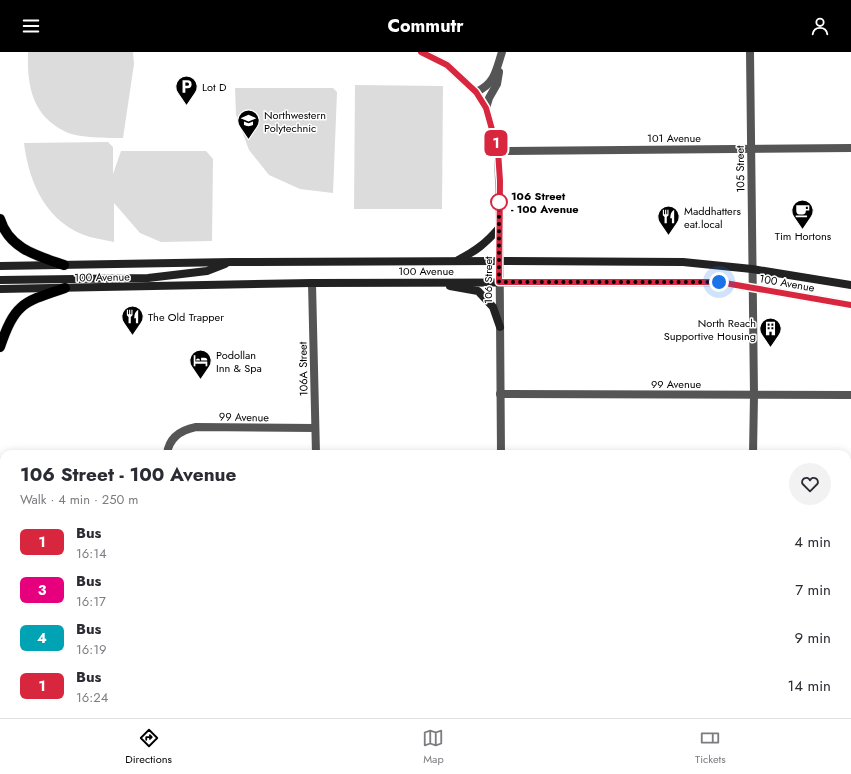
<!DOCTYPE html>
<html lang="en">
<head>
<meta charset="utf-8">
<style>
	body { margin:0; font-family:Jost,sans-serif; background:#f2f2f3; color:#2b2b33; height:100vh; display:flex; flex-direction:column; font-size:15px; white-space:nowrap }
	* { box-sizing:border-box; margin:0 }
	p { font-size:13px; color:#7c7c81 }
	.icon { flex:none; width:22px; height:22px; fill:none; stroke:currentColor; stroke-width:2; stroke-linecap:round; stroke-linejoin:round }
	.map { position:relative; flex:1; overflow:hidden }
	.details { position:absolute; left:0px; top:398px; width:851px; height:268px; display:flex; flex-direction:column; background:#fff; border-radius:12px 12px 0 0; box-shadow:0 2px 10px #0003 }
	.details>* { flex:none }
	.badge { padding:0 8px; border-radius:6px; font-size:14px; line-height:26px }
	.you { position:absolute; width:20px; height:20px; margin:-10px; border:3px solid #fff; border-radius:50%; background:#1a73e8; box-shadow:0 0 0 6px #1a73e833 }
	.map>.badge { position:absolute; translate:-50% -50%; box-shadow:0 0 0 2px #fff }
	.round { display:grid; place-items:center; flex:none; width:42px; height:42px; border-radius:21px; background:#f2f2f3 }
	.head { display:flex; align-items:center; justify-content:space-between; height:68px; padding:0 20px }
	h1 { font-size:19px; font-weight:700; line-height:30px }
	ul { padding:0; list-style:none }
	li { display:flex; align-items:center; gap:12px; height:48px; padding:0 20px }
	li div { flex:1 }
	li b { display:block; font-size:15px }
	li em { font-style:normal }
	li .badge { min-width:44px; font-weight:700; text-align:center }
	header { display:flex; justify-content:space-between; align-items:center; height:52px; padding:0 20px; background:#000; color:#fff; font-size:18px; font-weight:700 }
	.menu { display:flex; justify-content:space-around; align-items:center; height:56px; border-top:1px solid #e1e1e2; background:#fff; font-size:11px; color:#7c7c81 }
	.menu a { display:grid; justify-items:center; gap:2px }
	.menu .current { color:#000 }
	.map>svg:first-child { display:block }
	.green { fill:#dcdcdc }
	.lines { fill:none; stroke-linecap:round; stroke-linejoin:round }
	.primary-casing { stroke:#dbdbdb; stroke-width:11 }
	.minor { stroke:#555; stroke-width:8 }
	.tertiary { stroke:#555; stroke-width:8 }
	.secondary { stroke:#222; stroke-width:8 }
	.primary { stroke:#000; stroke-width:10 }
	.rail-casing { stroke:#000; stroke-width:4 }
	.rail { stroke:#fff; stroke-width:2.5; stroke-dasharray:8; stroke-linecap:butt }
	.line-casing { stroke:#fff; stroke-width:9 }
	.line { stroke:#d7263d; stroke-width:6 }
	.walk { stroke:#000; stroke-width:4; stroke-dasharray:0 7.2 }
	.stop-dot { fill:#fff; stroke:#d7263d; stroke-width:2 }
	.labels { text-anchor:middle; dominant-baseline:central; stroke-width:3; stroke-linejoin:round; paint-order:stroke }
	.poi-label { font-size:11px; fill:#000; stroke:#fff; text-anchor:start }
	.street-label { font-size:11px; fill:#000; stroke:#fff }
	.stop-label { font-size:11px; font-weight:bold; fill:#000; stroke:#fff; text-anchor:start }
</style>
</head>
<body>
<header><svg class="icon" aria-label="menu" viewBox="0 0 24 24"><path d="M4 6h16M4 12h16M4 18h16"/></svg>Commutr<svg class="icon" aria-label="person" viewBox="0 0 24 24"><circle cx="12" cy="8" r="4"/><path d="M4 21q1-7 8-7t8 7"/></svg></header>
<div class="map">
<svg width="851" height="666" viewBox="0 0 851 666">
	<rect width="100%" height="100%" fill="#fff"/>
	<!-- green -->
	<g class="green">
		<path d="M 28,0 L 133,0 L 134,12 L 123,86 C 109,86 78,86 66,80 C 32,64 27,34 28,0 Z"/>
		<polygon points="355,33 443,34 442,157 354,157"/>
		<polygon points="235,36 333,36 337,40 333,141 300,137 269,123 249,98 236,63"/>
		<path d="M 108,90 L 113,95 L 113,122 L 121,99 L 206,99 L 213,107 L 212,189 L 161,190 L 140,181 L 114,151 L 114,190 C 106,188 97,187 90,185 C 47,172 29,132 24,91 Z"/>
	</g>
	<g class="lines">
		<defs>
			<g id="primary">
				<path d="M 0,167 C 9,197 38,204 64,213"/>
				<path d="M 0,295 C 15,251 23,250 65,236"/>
				<polyline points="0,521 4,527"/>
				<polyline points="0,592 4,579"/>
			</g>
		</defs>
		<!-- primary casing -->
		<use href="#primary" class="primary-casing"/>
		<!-- minor -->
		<g class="minor">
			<polyline points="422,0 447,13 476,40"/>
			<polyline points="498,99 851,96"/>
			<polyline points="312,231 316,402"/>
			<polyline points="500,342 851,343"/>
			<path d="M 167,402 C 169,385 181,378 196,375 L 315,376"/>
			<polyline points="753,662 753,666"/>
		</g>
		<!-- tertiary -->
		<g class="tertiary">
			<polyline points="750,0 754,343 753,402"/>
			<polyline points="486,56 489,46 497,32 499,20"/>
			<path d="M 501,402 L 499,129 L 498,99 L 486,56 L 476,40 C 495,32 496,18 502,0"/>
			<polyline points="0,549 4,549"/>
		</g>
		<!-- secondary -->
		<g class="secondary">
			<path d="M 458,208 C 476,199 486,191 499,176"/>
			<polyline points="0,214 232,210 499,209 683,210 752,217 851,233"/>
			<polyline points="0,228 148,226 207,219 225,212"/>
			<polyline points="450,234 478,239 493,255 500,275"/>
			<polyline points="0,237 312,231 719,230 851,253"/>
		</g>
		<!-- primary -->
		<use href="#primary" class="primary"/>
		<defs>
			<g id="rail">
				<polyline points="847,539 851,538"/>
				<polyline points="491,666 502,662"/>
			</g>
		</defs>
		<!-- rail casing -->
		<use href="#rail" class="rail-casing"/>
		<!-- rail -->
		<use href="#rail" class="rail"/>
	</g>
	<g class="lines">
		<defs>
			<polyline id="line" points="421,0 447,13 476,40 486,56 498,99 500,129 499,230 719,230 851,253"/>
		</defs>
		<!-- line casing -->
		<use href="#line" class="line-casing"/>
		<!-- line -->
		<use href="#line" class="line"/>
		<!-- walk -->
		<polyline class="walk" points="499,150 499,143 499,230 719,230"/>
	</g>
	<!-- icons -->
	<defs>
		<symbol id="parking-pin" viewBox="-11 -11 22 30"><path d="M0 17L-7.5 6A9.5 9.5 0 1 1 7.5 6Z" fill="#000" stroke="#fff"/><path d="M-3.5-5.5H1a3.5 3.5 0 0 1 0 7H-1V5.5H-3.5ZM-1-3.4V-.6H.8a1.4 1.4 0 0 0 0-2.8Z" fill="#fff"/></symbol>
		<symbol id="university-pin" viewBox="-11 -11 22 30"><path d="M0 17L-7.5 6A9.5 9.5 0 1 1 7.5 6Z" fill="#000" stroke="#fff"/><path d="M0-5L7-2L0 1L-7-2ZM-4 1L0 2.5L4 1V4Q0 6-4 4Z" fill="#fff"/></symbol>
		<symbol id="cafe-pin" viewBox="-11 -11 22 30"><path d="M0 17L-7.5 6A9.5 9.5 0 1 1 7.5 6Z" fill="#000" stroke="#fff"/><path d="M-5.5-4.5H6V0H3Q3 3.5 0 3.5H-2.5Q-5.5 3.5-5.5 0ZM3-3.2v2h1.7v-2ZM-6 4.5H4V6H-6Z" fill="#fff"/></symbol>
		<symbol id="restaurant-pin" viewBox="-11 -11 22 30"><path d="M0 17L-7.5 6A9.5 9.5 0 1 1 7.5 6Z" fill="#000" stroke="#fff"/><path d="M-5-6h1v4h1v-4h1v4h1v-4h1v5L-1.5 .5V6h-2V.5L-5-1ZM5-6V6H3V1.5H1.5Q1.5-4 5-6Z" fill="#fff"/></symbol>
		<symbol id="building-pin" viewBox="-11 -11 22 30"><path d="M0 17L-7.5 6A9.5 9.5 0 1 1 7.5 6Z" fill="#000" stroke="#fff"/><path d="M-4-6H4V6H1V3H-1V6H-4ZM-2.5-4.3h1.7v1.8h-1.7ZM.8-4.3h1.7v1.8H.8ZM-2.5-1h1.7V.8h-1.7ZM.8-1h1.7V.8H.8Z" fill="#fff"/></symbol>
		<symbol id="hotel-pin" viewBox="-11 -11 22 30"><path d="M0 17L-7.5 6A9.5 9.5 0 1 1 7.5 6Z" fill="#000" stroke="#fff"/><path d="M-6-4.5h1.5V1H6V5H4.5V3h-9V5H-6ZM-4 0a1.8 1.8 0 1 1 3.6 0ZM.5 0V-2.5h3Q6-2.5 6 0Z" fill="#fff"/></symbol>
	</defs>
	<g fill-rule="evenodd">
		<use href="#parking-pin" x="174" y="22" width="25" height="34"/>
		<use href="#university-pin" x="236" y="56" width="25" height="34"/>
		<use href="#cafe-pin" x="790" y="146" width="25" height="34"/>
		<use href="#restaurant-pin" x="656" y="152" width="25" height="34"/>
		<use href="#restaurant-pin" x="120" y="252" width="25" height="34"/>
		<use href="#building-pin" x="758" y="264" width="25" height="34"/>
		<use href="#hotel-pin" x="188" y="296" width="25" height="34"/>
	</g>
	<!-- markers -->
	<circle class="stop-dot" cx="499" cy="150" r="8"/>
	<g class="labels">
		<!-- poi labels -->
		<g class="poi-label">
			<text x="202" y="35">Lot D</text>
			<text x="264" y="63">Northwestern<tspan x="264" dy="13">Polytechnic</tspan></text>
			<text x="684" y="159">Maddhatters<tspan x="684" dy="13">eat.local</tspan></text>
			<text x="803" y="184" text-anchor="middle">Tim Hortons</text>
			<text x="148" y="265">The Old Trapper</text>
			<text x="756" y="271" text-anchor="end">North Reach<tspan x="756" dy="13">Supportive Housing</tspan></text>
			<text x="216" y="303">Podollan<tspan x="216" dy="13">Inn &amp; Spa</tspan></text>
		</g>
		<!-- street labels -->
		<g class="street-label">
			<text x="674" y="86">101 Avenue</text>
			<text transform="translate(740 117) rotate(-91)">105 Street</text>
			<text x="426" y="219">100 Avenue</text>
			<text transform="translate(102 225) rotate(-1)">100 Avenue</text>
			<text transform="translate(488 228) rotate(-90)">106 Street</text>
			<text transform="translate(787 231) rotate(10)">100 Avenue</text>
			<text transform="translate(303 317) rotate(-91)">106A Street</text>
			<text x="676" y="332">99 Avenue</text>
			<text transform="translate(244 365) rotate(1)">99 Avenue</text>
		</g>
		<!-- stop labels -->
		<g class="stop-label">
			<text x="511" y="144">106 Street<tspan x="511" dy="13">- 100 Avenue</tspan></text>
		</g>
	</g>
</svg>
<div class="you" style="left:719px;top:230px"></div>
<b class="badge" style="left:496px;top:91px;background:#d7263d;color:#fff">1</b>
<section class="details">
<div class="head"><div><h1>106 Street - 100 Avenue</h1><p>Walk · 4 min · 250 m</p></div><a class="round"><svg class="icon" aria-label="heart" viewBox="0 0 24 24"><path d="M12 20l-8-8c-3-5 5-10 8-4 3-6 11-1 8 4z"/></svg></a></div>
<ul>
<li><span class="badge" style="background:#d7263d;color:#fff">1</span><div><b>Bus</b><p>16:14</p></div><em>4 min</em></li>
<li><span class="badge" style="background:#e6007e;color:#fff">3</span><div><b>Bus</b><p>16:17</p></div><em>7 min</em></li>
<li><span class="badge" style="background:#00a3b4;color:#fff">4</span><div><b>Bus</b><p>16:19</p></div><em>9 min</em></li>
<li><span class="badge" style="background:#d7263d;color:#fff">1</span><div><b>Bus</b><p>16:24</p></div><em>14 min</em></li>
</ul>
</section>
</div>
<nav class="menu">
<a class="current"><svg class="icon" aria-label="directions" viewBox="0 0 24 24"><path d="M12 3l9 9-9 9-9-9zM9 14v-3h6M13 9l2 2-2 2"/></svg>Directions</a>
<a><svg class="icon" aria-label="map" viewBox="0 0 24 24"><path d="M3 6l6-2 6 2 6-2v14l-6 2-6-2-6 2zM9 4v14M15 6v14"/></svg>Map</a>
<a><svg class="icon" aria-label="tickets" viewBox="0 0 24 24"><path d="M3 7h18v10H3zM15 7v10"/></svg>Tickets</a>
</nav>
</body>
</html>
